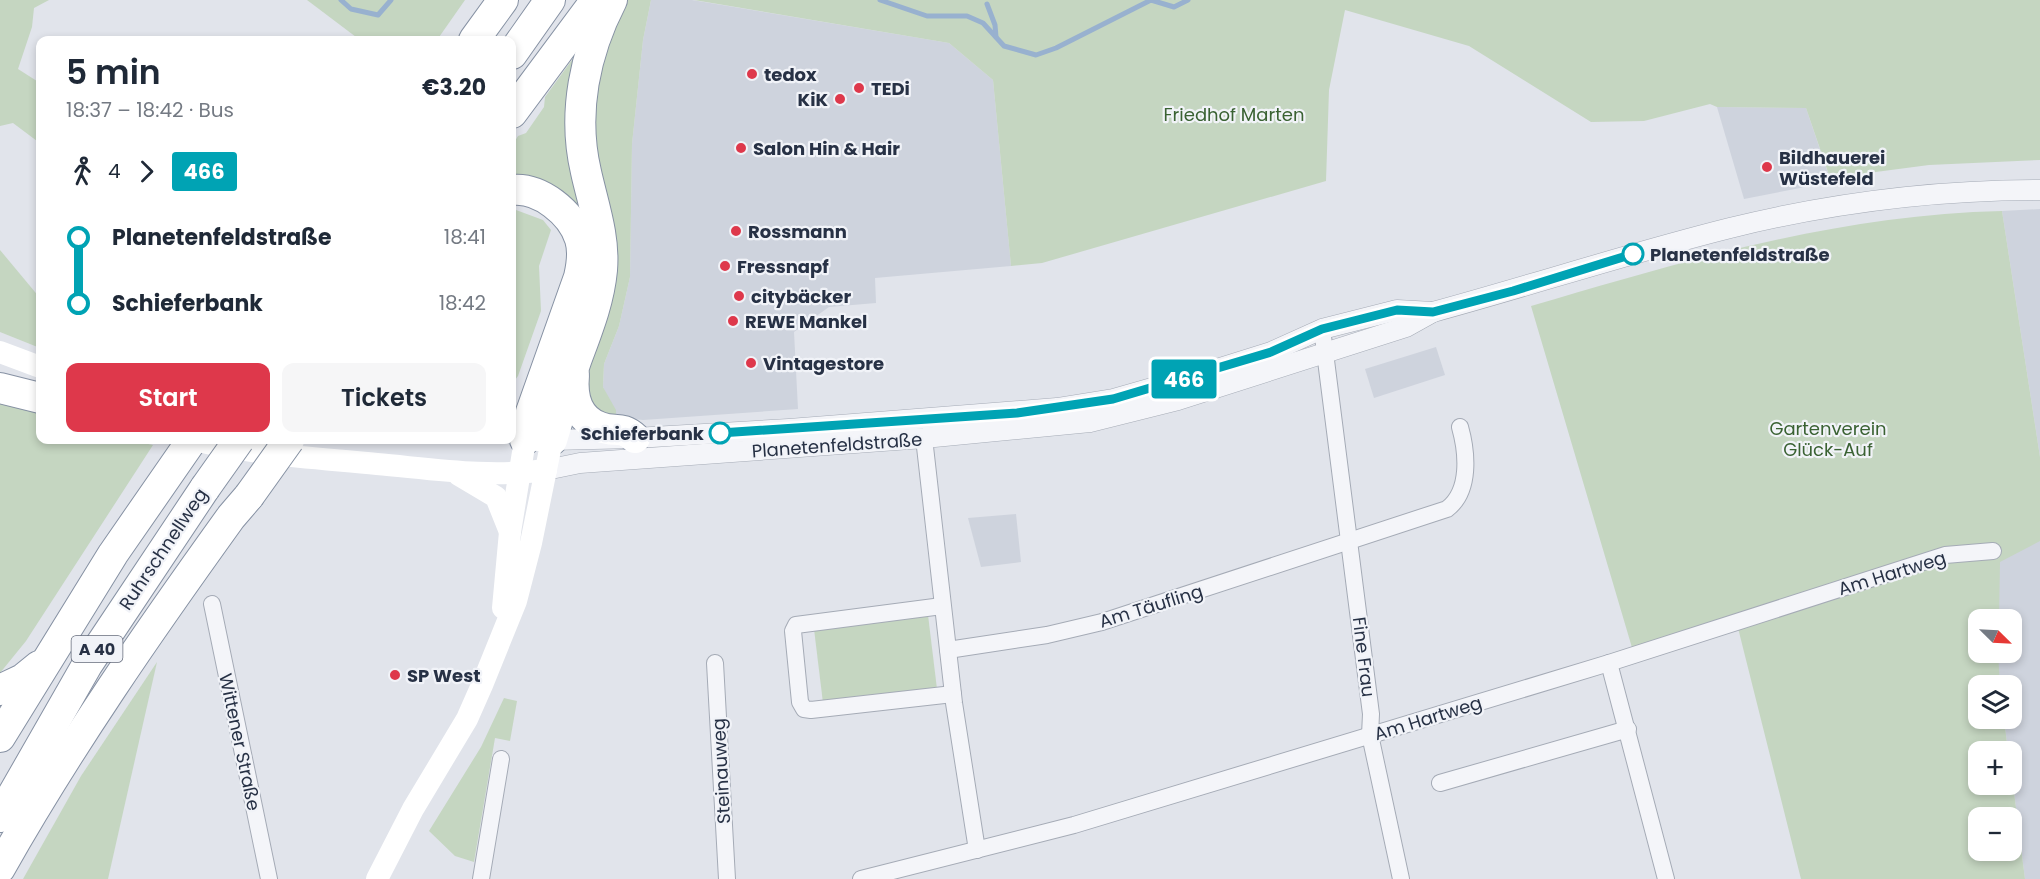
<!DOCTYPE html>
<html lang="en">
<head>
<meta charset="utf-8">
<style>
	body { margin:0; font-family:Poppins,sans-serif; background:#f6f6f7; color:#1f2937; height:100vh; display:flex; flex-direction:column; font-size:22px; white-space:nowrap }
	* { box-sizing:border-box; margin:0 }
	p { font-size:20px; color:#747a83 }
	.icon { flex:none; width:33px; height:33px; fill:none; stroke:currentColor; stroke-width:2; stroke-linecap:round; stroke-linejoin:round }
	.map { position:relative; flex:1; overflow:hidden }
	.drawer { position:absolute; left:36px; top:36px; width:480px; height:408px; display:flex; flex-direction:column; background:#fff; border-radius:12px; box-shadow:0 3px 9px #0003 }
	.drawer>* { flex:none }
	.badge { padding:0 12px; border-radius:4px; font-size:21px; line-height:39px }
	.needle { width:39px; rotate:114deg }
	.tools { position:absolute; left:1968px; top:609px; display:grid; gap:12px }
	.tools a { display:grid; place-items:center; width:54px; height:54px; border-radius:12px; background:#fff; box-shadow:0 3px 9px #0003; font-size:30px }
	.map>.badge { position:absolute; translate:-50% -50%; box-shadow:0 0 0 3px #fff }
	.legs { display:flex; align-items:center; gap:9px; height:66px; padding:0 30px; font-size:20px }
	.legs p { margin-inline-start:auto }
	.headline { display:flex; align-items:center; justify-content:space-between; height:102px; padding:0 30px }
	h1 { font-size:33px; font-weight:600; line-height:45px }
	.action { display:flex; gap:12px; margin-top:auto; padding:12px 30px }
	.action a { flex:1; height:69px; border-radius:12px; background:#de384b; color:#fff; font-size:24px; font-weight:600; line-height:69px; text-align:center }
	.action a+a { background:#f6f6f7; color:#1f2937 }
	ul { padding:0 30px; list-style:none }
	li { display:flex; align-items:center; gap:21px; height:66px; font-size:22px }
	li i { display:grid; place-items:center; width:9px; height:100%; margin:0 8px; background:currentColor }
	li i::after { content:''; width:15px; height:15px; margin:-8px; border:4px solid; border-radius:50%; background:#fff }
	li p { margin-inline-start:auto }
	li:first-child i { background:linear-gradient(#0000 50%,currentColor 0) }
	li:last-child i { background:linear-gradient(currentColor 50%,#0000 0) }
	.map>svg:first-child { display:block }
	.built { fill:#ced3dd }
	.green { fill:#c5d6c1; fill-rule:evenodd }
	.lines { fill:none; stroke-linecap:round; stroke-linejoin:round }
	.stream { stroke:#98b1cf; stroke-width:5 }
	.minor-casing { stroke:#a5abb6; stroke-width:18 }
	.tertiary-casing { stroke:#a5abb6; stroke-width:21 }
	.motorway-casing { stroke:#8691a3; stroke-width:32 }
	.minor { stroke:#f4f5f9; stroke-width:16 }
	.tertiary { stroke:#f4f5f9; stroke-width:20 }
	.secondary { stroke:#fff; stroke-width:22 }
	.motorway { stroke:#fff; stroke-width:30 }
	.motorway-bridge-casing { stroke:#8691a3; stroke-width:32; stroke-linecap:butt }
	.motorway-bridge { stroke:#fff; stroke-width:30 }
	.line-1-casing { stroke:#fff; stroke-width:14 }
	.line-1 { stroke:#00a3b4; stroke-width:9 }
	.poi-dot { fill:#de384b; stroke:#f1f3f8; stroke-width:2 }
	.stop-1-dot { fill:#fff; stroke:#00a3b4; stroke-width:3 }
	.labels { text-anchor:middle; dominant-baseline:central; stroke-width:4.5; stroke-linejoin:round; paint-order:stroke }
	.shield { fill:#f1f3f8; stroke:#646b7b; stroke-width:1.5 }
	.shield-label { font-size:16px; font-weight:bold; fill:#273145 }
	.poi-label { font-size:18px; font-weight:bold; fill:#273145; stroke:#f1f3f8; text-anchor:start }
	.park-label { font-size:18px; fill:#3a6233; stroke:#f1f3f8 }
	.stop-label { font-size:18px; font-weight:bold; fill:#273145; stroke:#f1f3f8; text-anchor:start }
	.street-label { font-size:18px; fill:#273145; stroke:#f1f3f8 }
</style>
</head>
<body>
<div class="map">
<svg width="2040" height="879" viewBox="0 0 2040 879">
	<rect width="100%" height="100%" fill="#e1e4eb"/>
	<!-- built -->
	<g class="built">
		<polygon points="651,0 692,0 949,43 993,80 1011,266 875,278 876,303 829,307 794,332 798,409 643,420 616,417 603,387 604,364 619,326 630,277 632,144 643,40"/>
		<polygon points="1717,107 1806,108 1831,182 1744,199"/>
		<polygon points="2040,209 2040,457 2002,211"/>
		<polygon points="1436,347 1445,375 1374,398 1365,369"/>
		<polygon points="1016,514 1021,562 981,567 968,518"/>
		<polygon points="2040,540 2040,879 2025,879 2012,776 2012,752 2008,751 2004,719 2012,718 2012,686 2000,685 1996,653 2012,652 2012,620 1993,619 1995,556"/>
	</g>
	<!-- green -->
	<g class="green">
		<polygon points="0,0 49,0 34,8 32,27 18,69 40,83 37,141 13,123 0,126"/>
		<polygon points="307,0 465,0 437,40 360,40"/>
		<path d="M 624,0 L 651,0 L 643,40 L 632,144 L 630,277 L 619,326 L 604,364 L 603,387 L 616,410 L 616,417 C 595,412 588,400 580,381 L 600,197 L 591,98 Z"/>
		<polygon points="694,0 2040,0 2040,160 1929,165 1830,178 1806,108 1717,107 1710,104 1644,121 1591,122 1469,46 1345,10 1329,90 1326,181 1042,263 1011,266 993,80 949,43"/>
		<polygon points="585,42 595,238 512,183 512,146 518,136 526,133 544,107 545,97"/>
		<polygon points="516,210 543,220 551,230 539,266 541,311 518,376 512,384 512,211"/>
		<path d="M 2002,211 L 2040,457 L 2040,541 L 2000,562 L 1999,619 L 1978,620 L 1978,652 L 1998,653 L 2000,685 L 1978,686 L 1978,718 L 2004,719 L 2008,751 L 1978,752 L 1978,784 L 2012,784 L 2012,776 L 2025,879 L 1801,879 L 1737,624 L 1633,651 L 1531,306 C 1688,260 1837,215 2002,211 ZM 1978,818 L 2012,818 L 2012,850 L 1978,850 Z"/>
		<polygon points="0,250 40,298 40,348 0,332"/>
		<polygon points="0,404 40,411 40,440 130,440 153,445 26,641 0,673"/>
		<polygon points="928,615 937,689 823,703 814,629"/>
		<polygon points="157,662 108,879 23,879 81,776"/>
		<polygon points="504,698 517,701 510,741 495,738 474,862 455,856 429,831 481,747"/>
	</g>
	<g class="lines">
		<!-- stream -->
		<g class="stream">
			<polyline points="341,0 351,9 378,15 391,0"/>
			<polyline points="880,0 927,16 967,16 983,23 1004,46 1036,55 1056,48 1151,0 1174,7 1188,0"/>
			<polyline points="987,4 995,25 996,37"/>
		</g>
		<defs>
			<g id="minor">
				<polyline points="1322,329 1371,714 1370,735 1401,879"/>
				<polyline points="924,438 954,703 977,850"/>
				<polyline points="212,604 269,879"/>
				<polyline points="942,606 796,625 793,631 800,702 804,709 811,710 953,694"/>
				<path d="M 948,650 L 1047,635 L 1102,622 L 1447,509 C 1471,491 1467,452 1460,427"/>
				<polyline points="715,663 727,879"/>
				<polyline points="1609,663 1666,879"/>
				<polyline points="1440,783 1628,729"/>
				<polyline points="481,879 501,759"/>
				<polyline points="861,879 1074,825 1609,663 1945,555 1993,551"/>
			</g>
			<g id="tertiary">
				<polyline points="552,440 635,438 789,429 1057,408 1113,399 1204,373 1271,352 1322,329 1397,310 1433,312"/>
				<path d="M 546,470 L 580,463 L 924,438 L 1090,422 L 1178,400 L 1406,327 L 1433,312 C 1532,285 1630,253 1730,228 C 1831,203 1936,190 2040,190"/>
			</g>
			<g id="motorway">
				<polyline points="474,40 503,0"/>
				<polyline points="512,54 550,0"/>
				<polyline points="512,113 596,0"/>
				<path d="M 512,190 C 540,187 572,213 580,239 C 584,252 582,264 579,277 L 531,412 L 525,440"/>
				<path d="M 574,375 C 572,396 577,419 600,427 C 615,433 621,425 635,438"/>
				<polyline points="0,388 40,398"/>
				<path d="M 552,440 C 560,414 567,387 576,361 C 587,331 599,302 602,270 C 605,236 593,204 586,172 C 572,113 585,52 612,0"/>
				<polyline points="0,690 23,679 39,666"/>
				<polyline points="0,737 113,554 192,440"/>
				<polyline points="0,817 87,665 205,488"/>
				<path d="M 0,868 C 69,746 149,631 231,517 L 249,496"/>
			</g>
		</defs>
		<!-- minor casing -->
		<use href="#minor" class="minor-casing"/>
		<!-- tertiary casing -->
		<use href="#tertiary" class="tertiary-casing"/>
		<!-- motorway casing -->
		<use href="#motorway" class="motorway-casing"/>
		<!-- minor -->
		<use href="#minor" class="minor"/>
		<!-- tertiary -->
		<use href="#tertiary" class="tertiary"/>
		<!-- secondary -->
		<g class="secondary">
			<polyline points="0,352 40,367"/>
			<path d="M 195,440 C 254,455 317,458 377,464 C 433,469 490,478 546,470"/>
			<polyline points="459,475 496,497 510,532"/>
			<polyline points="503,608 510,532 525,440"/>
			<polyline points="377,879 413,809 467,719 482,685 516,601 531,543 552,440 537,440"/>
		</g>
		<!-- motorway -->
		<use href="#motorway" class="motorway"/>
		<defs>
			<g id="motorway-bridge">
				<polyline points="205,488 239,440"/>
				<polyline points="249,496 289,440"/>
			</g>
		</defs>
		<!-- motorway-bridge casing -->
		<use href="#motorway-bridge" class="motorway-bridge-casing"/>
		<!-- motorway-bridge -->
		<use href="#motorway-bridge" class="motorway-bridge"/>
	</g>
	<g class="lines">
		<defs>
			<polyline id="line-1" points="720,433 1017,413 1113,399 1271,352 1322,329 1397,310 1433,312 1513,291 1633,254"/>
		</defs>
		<!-- line-1 casing -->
		<use href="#line-1" class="line-1-casing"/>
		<!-- line-1 -->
		<use href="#line-1" class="line-1"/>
	</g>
	<!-- markers -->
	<g class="poi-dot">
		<circle cx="752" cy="74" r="6"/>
		<circle cx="859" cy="88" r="6"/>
		<circle cx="840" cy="99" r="6"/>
		<circle cx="741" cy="148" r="6"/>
		<circle cx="1767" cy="167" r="6"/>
		<circle cx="736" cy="231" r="6"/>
		<circle cx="725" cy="266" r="6"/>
		<circle cx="739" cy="296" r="6"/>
		<circle cx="733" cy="321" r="6"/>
		<circle cx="751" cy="363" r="6"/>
		<circle cx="395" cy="675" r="6"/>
	</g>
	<g class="stop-1-dot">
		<circle cx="1633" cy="254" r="10"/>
		<circle cx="720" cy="433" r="10"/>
	</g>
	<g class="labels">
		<!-- shield labels -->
		<rect class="shield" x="71.5" y="636" width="51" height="26" rx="4.5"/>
		<g class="shield-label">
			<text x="97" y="649">A 40</text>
		</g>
		<!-- poi labels -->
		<g class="poi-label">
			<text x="764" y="74">tedox</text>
			<text x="871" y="88">TEDi</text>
			<text x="828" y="99" text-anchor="end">KiK</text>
			<text x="753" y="148">Salon Hin &amp; Hair</text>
			<text x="1779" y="157">Bildhauerei<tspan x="1779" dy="21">Wüstefeld</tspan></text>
			<text x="748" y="231">Rossmann</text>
			<text x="737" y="266">Fressnapf</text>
			<text x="751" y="296">citybäcker</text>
			<text x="745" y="321">REWE Mankel</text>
			<text x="763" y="363">Vintagestore</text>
			<text x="407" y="675">SP West</text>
		</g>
		<!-- park labels -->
		<g class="park-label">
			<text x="1234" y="114">Friedhof Marten</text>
			<text x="1828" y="428">Gartenverein<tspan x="1828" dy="21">Glück-Auf</tspan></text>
		</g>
		<!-- stop labels -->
		<g class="stop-label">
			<text x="1650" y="254">Planetenfeldstraße</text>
			<text x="704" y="433" text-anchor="end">Schieferbank</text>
		</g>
		<!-- street labels -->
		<g class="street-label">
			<text transform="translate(837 445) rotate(-4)">Planetenfeldstraße</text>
			<text transform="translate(163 549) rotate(-56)">Ruhrschnellweg</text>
			<text transform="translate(1892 573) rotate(-17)">Am Hartweg</text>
			<text transform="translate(1151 606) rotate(-17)">Am Täufling</text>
			<text transform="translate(1364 657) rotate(83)">Fine Frau</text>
			<text transform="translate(1428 718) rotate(-17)">Am Hartweg</text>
			<text transform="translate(240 742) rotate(78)">Wittener Straße</text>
			<text transform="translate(721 771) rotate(-93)">Steinauweg</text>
		</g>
	</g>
</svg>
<div class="tools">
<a><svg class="needle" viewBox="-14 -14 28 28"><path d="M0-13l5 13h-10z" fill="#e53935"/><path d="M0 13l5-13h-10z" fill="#747a83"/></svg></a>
<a><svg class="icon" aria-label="layers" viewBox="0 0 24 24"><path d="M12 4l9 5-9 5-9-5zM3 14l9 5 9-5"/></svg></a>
<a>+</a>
<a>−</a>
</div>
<b class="badge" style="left:1184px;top:379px;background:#00a3b4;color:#fff">466</b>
<section class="drawer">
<div class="headline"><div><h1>5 min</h1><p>18:37 – 18:42 · Bus</p></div><b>€3.20</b></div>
<div class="legs"><svg class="icon" aria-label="walk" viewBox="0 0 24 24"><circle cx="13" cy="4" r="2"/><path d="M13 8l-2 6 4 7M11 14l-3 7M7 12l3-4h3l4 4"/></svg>4<svg class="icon" aria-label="forward" viewBox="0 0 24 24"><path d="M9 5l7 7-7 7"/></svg><b class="badge" style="background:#00a3b4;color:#fff">466</b></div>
<ul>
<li><i style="color:#00a3b4"></i><b>Planetenfeldstraße</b><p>18:41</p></li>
<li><i style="color:#00a3b4"></i><b>Schieferbank</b><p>18:42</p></li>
</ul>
<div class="action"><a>Start</a><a>Tickets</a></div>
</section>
</div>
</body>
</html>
